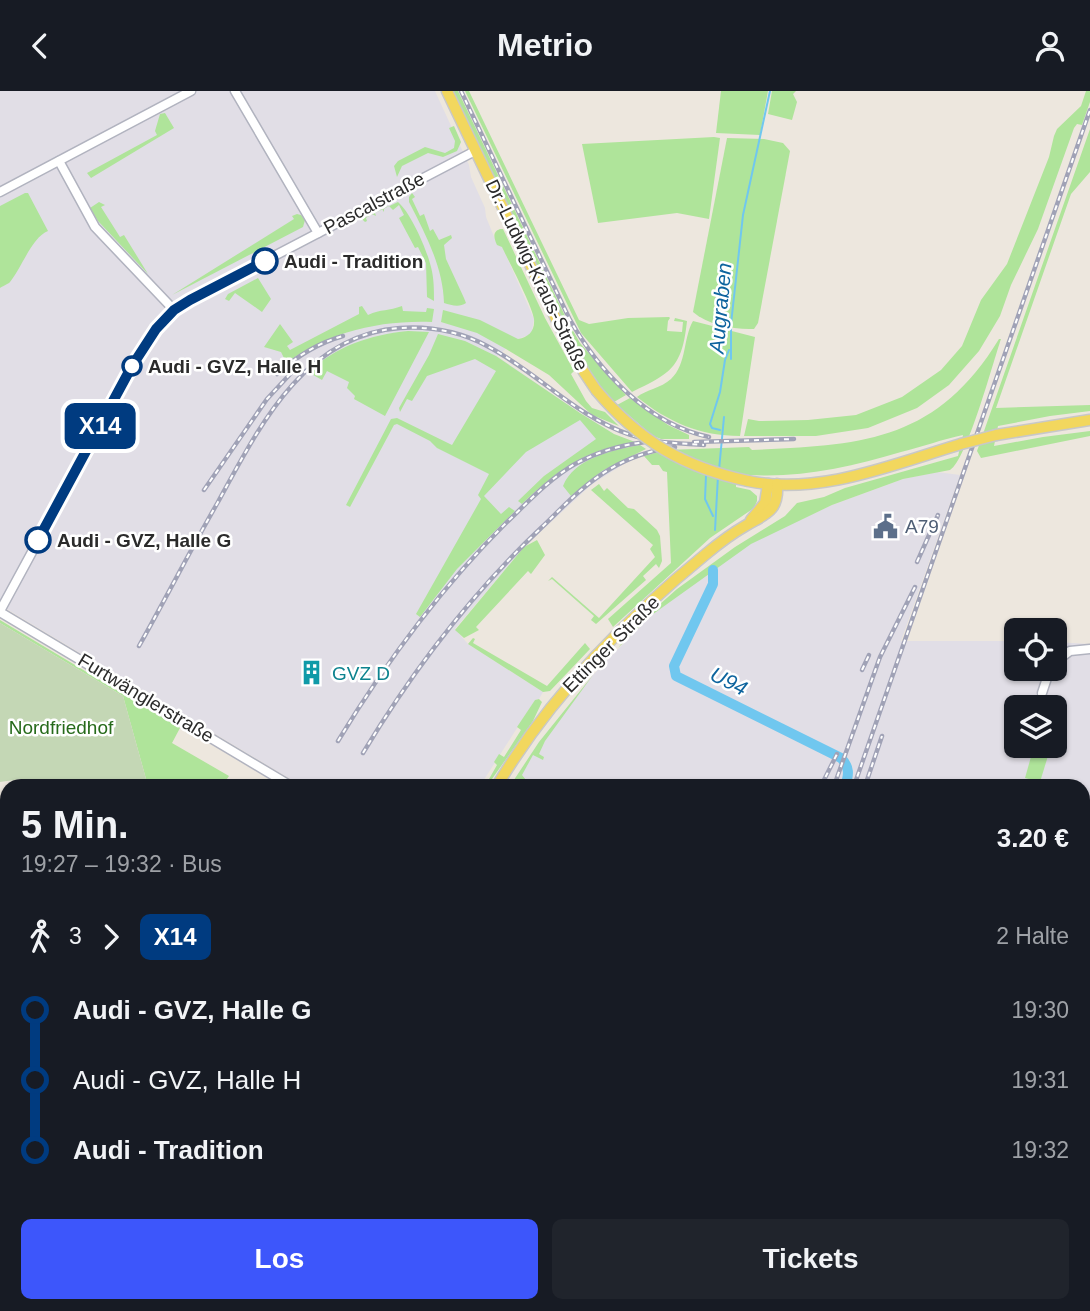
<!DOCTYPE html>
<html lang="de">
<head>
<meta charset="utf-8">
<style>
	body { margin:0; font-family:Helvetica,sans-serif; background:#20242c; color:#f1f3f6; height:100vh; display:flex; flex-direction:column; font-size:26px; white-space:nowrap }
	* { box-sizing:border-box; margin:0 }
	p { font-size:23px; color:#9ea1a6 }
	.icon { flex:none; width:38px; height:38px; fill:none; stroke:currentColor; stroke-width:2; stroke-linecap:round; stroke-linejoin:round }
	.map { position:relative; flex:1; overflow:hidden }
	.panel { position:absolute; left:0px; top:688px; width:1090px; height:534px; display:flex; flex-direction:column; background:#171b24; border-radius:21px 21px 0 0; box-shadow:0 2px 5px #0004 }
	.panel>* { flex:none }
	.badge { padding:0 14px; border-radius:10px; font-size:24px; line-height:46px }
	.fabs { position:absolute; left:1004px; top:527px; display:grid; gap:14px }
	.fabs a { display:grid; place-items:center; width:63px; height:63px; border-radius:10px; background:#171b24; box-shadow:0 2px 5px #0004; font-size:35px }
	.map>.badge { position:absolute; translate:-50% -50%; box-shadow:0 0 0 4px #fff }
	.legs { display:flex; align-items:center; gap:10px; height:77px; padding:0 21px; font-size:23px }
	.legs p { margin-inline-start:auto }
	.head { display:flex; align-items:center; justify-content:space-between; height:119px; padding:0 21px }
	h1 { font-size:38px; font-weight:700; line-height:52px }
	.cta { display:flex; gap:14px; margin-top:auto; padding:14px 21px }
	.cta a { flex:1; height:80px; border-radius:10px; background:#3d56fb; color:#fff; font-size:28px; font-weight:700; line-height:80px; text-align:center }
	.cta a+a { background:#20242c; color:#f1f3f6 }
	ul { padding:0 21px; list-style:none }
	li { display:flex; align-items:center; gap:24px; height:70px; font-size:26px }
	li i { display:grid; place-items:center; width:10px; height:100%; margin:0 9px; background:currentColor }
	li i::after { content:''; width:18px; height:18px; margin:-9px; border:5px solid; border-radius:50%; background:#171b24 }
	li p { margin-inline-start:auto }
	li:first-child i { background:linear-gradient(#0000 50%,currentColor 0) }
	li:last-child i { background:linear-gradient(currentColor 50%,#0000 0) }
	header { display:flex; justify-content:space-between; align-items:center; height:91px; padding:0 21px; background:#171b24; font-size:32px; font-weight:700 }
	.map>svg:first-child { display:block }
	.industrial { fill:#e1dee6; fill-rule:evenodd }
	.green { fill:#afe49a }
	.cemetery { fill:#c4d7b5 }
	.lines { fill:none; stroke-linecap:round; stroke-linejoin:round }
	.stream { stroke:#70c7ef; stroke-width:2 }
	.river { stroke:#70c7ef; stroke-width:10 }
	.minor-casing { stroke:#b1b3bf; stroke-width:11 }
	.major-casing { stroke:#c8c8c8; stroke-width:13 }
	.minor { stroke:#fff; stroke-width:8 }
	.major { stroke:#f2d75e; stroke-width:10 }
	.rail-casing { stroke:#a0a2b6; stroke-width:4.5 }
	.rail { stroke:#fff; stroke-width:2; stroke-dasharray:5; stroke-linecap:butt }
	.major-bridge-casing { stroke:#c8c8c8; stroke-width:13; stroke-linecap:butt }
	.major-bridge { stroke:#f2d75e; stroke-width:10 }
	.line-1-casing { stroke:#fff; stroke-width:16 }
	.line-1 { stroke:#003b80; stroke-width:10 }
	.stop-1-dot { fill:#fff; stroke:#003b80; stroke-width:3.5 }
	.labels { text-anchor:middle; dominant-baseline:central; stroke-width:5; stroke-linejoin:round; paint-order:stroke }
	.street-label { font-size:19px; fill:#2b2b2b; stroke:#fff }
	.stop-label { font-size:19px; font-weight:bold; fill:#2b2b2b; stroke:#fff; text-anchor:start }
	.service-label { font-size:19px; fill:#4e5e75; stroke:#fff; text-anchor:start }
	.culture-label { font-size:19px; fill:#0d838f; stroke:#fff; text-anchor:start }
	.park-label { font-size:19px; fill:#266a1a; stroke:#fff }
	.water-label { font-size:21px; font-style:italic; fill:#0d649e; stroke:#fff }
</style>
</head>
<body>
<header><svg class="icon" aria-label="back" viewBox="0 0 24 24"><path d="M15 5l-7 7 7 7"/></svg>Metrio<svg class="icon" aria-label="person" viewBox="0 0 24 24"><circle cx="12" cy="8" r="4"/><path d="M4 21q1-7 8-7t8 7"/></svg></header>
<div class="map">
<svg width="1090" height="1220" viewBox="0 0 1090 1220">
	<rect width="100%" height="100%" fill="#ede7de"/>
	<!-- industrial -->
	<g class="industrial">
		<polygon points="0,0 435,0 469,74 471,86 485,117 486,126 497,153 502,155 534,228 532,240 529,244 518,248 497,265 580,322 614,343 622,374 591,394 524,456 455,538 468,553 543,601 539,608 535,609 480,695 302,695 0,514"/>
		<path d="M 937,381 L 960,384 L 901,550 L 1017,550 L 1017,578 L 1055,578 L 1055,551 L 1090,553 L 1090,1220 L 286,1220 L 289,1214 L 1083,1214 L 1083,695 L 510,695 L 539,651 L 593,584 L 649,526 L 679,503 L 750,453 L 776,440 L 832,414 L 903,388 ZM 1017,616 L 1055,616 L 1055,654 L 1017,654 Z"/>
		<polygon points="64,1215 167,1215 168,1220 65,1220"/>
	</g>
	<!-- green -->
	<g class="green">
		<path d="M 452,0 L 458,0 L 567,229 L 580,252 L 626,304 L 614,311 C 594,293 582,270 570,247 Z"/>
		<path d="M 465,0 L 469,0 L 579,229 L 589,233 L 628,227 L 669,226 L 670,227 L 668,230 L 667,240 L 682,241 L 683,231 L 674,230 L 675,227 L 687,230 C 682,277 671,282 632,301 L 581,242 Z"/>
		<polygon points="721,0 768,0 760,44 716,42"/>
		<polygon points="772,0 796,0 793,3 797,11 792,29 768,23"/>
		<polygon points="1086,0 1090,0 1090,11 1082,34 1077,33 1074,37 1038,138 1011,194 1000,225 979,260 949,294 917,317 868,337 816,345 744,345 748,328 759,330 808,329 856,324 902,306 941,279 962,255 981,209 1007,173 1049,66 1054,45 1057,38 1081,15"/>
		<polygon points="165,22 174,37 91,87 87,82 157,44 155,40 160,23"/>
		<polygon points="454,35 461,51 457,60 443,66 428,62 402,75 397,86 394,75 398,70 425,56 445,62 454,57 455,50 449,37"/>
		<polygon points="1090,38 1090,81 1071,103 996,317 1090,314 1090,320 1050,325 998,335 994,355 1043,346 1090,340 1090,345 981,367 977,360"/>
		<polygon points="714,46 720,47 709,128 677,122 598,132 582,53"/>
		<path d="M 727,47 L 764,48 L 783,52 L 790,60 L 758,232 L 754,238 C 735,239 708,234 693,221 Z"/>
		<path d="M 25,102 L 28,102 L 48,140 C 32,146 21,178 10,191 C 10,192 1,196 0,197 L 0,115 Z"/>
		<path d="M 412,102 L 415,106 L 412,108 L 420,125 L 424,123 L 430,140 L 433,138 L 439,149 L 451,144 L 452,147 L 444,154 L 446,168 L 464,207 L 466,212 C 459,217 451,214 444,212 C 443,176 426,144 409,111 L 409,106 Z"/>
		<polygon points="99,111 105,114 101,116 120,146 124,144 148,183 98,130 90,117"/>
		<path d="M 398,111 C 411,122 427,159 431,176 C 434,187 434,199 434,210 L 427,206 L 426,172 L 418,156 L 415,157 L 399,127 L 404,124 L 399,114 L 393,119 L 389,115 L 384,117 L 384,121 L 382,118 L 375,122 L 376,125 L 372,123 L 366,127 L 367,130 L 365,131 L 362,128 Z"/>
		<polygon points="297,123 301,124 305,129 303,136 172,204 294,128 292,125"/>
		<path d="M 500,138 L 503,138 L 545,227 L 574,280 L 571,283 L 586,310 L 592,317 L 605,321 L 619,335 L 592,324 L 549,284 L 506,258 L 477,242 L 441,231 L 443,219 L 480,229 L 518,248 C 529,246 535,240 534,228 C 532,214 509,171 502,156 L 497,154 C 494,147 492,141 500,138 Z"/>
		<polygon points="258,187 271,208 262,221 235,202 229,210 225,208 228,203"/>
		<path d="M 362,215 L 368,224 C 381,218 389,220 402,215 L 403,220 L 426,221 L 427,217 L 434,218 L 432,231 C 377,229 324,242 280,277 L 284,267 L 281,261 L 264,256 L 280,233 L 293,251 L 287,255 L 290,259 L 359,223 L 359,216 Z"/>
		<path d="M 693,230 L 755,246 L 740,345 C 700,345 668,331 637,306 C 646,299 661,297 671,288 C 687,273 683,247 693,230 Z"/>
		<path d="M 408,240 L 429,241 L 385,325 L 354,308 L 355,305 L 347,297 L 349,291 L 327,280 L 322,289 L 308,281 C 337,255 369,244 408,240 Z"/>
		<path d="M 438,243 L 465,250 L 496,265 L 580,322 L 614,343 L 635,351 C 584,359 559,378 522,413 L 518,410 L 544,385 L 596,348 L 580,329 L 526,361 L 484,405 L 501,423 L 509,416 L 515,420 L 457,478 L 420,526 L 416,523 L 481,408 L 478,404 L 489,383 L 437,357 L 430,350 L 397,333 L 394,334 L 350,416 L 346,414 L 391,328 L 397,327 L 452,354 L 496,280 L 475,268 L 427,285 L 412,310 L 407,308 L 400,321 L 399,317 L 429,264 Z"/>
		<path d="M 999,248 L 1001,248 C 993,271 967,369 950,379 L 903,388 L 832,414 L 751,453 L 649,526 L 618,557 L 622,552 L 622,547 L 677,498 L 735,456 L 785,425 L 797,412 L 824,406 L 845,397 L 958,365 L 963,344 C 943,348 922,356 901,361 C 847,377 793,389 736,383 L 736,396 L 750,399 L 757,405 L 757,410 L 754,417 L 710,447 L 613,536 L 608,528 L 671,472 L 667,381 L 663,380 L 659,374 L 652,374 L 644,365 L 666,359 L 749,356 L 752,359 C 862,354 936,351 999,248 Z"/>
		<polygon points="630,307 668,334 689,344 689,348 661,348 653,345 617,314"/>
		<path d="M 640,354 L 646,358 L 602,380 L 571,405 L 563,395 C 574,367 613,359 640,354 Z"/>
		<polygon points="599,393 604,400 607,397 628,417 634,418 657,439 660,445 662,470 659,477 656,473 643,485 646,489 596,533 591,529 594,525 552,488 548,490 552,486 599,527 655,466 650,458 653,454 591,399"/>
		<polygon points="537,449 545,464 531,483 528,480 476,536 479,539 464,547 455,539 524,456"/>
		<polygon points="0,529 180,637 172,652 229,685 222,695 148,695 123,605 0,532"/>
		<polygon points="473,547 475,548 473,552 547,595 585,552 590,558 550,600 543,601 468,553"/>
		<polygon points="593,584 545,650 539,663 544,666 543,669 533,664 522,684 526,689 522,695 510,695 539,651"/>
		<polygon points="539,608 542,611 533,630 487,695 485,695 497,674 494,671 499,663 504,666 521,639 517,636 535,609"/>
		<polygon points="1034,655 1051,655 1040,691 1025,687"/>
	</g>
	<!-- cemetery -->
	<polygon class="cemetery" points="0,532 123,605 148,695 22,695 21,688 0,691"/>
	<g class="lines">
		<!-- stream -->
		<g class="stream">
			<polyline points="731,268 731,233 743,124 770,0"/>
			<polyline points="720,339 712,337 710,333 720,301 725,269 729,259"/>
			<polyline points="719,379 724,326"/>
			<polyline points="706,384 705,408 713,425"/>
			<polyline points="715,439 718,385"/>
			<polyline points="713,479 714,485"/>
		</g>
		<!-- river -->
		<g class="river">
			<path d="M 713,479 L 713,493 L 674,575 L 676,585 L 841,667 C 850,676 849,684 845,695"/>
			<polyline points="745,1220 747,1214"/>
		</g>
		<defs>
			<g id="minor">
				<polyline points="235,0 318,142"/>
				<polyline points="59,70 95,136 174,219"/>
				<polyline points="0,101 191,0"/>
				<polyline points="0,520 139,264 164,229 190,209 475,60"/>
				<polyline points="0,521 291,695"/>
				<polyline points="1055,571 1070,560 1090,558"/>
				<polyline points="1042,602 1050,578"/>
				<polyline points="0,767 7,776"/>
				<polyline points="0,923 7,915"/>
				<polyline points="0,982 7,991"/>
				<polyline points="0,1040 5,1044 0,1051"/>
				<polyline points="0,1123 7,1113"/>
				<polyline points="68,1214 69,1220"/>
			</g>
			<g id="major">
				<polyline points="447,0 559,234 584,281 596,299"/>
				<polyline points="996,344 1090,329"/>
				<path d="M 748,390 C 819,405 894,373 961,353"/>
				<polyline points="751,429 765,412 768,393"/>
				<path d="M 497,695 C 550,605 625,529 706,463 C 718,453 731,443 745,435 C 765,423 779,421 777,393"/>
				<polyline points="27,1220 36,1214"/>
			</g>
		</defs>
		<!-- minor casing -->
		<use href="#minor" class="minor-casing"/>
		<!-- major casing -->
		<use href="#major" class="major-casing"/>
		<!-- minor -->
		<use href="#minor" class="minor"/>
		<!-- major -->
		<use href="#major" class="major"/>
		<defs>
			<g id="rail">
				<path d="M 461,0 L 569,227 C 599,281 648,333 709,346"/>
				<path d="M 277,283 C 297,265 318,252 343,245"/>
				<polyline points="694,351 794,348"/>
				<polyline points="204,399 267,308 293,280"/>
				<polyline points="917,471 938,424"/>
				<path d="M 139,555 C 166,507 191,458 218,411 C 259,336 304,244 400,237 C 430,235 461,241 487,255 C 537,281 576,326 631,344 C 653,352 680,352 704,354"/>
				<polyline points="862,579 869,564"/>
				<path d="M 338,650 C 386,571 441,497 506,432 C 528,411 549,388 575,373 C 597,361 621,354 645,351"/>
				<path d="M 363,662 C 413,579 471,503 541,437 C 563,416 584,393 610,378 C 630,366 652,359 675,356"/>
				<polyline points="821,695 837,663"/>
				<polyline points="834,695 880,566 915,496"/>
				<polyline points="854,695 1090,19"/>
				<polyline points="865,695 882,645"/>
				<polyline points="636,1220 640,1214"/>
				<polyline points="654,1220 657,1214"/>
				<polyline points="666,1220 669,1214"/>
			</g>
		</defs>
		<!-- rail casing -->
		<use href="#rail" class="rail-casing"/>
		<!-- rail -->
		<use href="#rail" class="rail"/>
		<defs>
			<g id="major-bridge">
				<path d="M 596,299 C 639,350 683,376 748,390"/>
				<polyline points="961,353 996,344"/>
			</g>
		</defs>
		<!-- major-bridge casing -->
		<use href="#major-bridge" class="major-bridge-casing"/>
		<!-- major-bridge -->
		<use href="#major-bridge" class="major-bridge"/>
	</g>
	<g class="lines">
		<defs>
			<polyline id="line-1" points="38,449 132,275 156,238 174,219 190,209 265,170"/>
		</defs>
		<!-- line-1 casing -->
		<use href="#line-1" class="line-1-casing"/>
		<!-- line-1 -->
		<use href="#line-1" class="line-1"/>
	</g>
	<!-- icons -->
	<defs>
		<symbol id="civic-bare" viewBox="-9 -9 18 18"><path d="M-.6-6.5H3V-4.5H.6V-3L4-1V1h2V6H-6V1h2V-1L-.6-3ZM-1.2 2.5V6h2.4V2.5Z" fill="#5c6f8a" stroke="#fff" stroke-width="2.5" paint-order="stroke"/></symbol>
		<symbol id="building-bare" viewBox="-9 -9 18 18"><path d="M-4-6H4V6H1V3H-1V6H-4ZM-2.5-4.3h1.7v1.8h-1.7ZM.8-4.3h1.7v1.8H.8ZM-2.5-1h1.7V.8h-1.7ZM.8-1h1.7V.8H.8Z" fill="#0f9aa8" stroke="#fff" stroke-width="2.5" paint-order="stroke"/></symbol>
	</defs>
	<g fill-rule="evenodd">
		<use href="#civic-bare" x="868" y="418" width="35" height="35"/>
		<use href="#building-bare" x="294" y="564" width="35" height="35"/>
	</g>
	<!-- markers -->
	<g class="stop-1-dot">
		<circle cx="265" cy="170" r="12"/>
		<circle cx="132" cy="275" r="9"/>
		<circle cx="38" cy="449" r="12"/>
	</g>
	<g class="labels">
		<!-- street labels -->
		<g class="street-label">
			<text transform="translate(374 112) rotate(-28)">Pascalstraße</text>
			<text transform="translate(537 184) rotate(64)">Dr.-Ludwig-Kraus-Straße</text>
			<text transform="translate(611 553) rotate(-45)">Ettinger Straße</text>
			<text transform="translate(146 607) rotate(31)">Furtwänglerstraße</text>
		</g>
		<!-- stop labels -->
		<g class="stop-label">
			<text x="284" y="170">Audi - Tradition</text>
			<text x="148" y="275">Audi - GVZ, Halle H</text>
			<text x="57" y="449">Audi - GVZ, Halle G</text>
		</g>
		<!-- service labels -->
		<g class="service-label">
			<text x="905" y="435">A79</text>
		</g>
		<!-- culture labels -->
		<g class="culture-label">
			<text x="332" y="582">GVZ D</text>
		</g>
		<!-- park labels -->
		<g class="park-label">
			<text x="61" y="636">Nordfriedhof</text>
		</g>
		<!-- water labels -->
		<g class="water-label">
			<text transform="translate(720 217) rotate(-85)">Augraben</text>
			<text transform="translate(729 590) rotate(27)">U94</text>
		</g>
	</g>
</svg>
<div class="fabs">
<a><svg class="icon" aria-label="locate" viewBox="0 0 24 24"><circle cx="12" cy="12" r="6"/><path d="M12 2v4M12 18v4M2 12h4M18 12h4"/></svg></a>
<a><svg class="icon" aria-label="layers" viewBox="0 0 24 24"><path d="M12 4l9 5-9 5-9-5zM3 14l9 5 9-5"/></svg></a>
</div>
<b class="badge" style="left:100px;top:335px;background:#003b80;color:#fff">X14</b>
<section class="panel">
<div class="head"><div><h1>5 Min.</h1><p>19:27 – 19:32 · Bus</p></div><b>3.20 €</b></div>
<div class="legs"><svg class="icon" aria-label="walk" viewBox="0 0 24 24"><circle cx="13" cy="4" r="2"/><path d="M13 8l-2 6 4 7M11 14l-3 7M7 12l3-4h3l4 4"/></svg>3<svg class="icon" aria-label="forward" viewBox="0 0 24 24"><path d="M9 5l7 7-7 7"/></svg><b class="badge" style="background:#003b80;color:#fff">X14</b><p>2 Halte</p></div>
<ul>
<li><i style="color:#003b80"></i><b>Audi - GVZ, Halle G</b><p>19:30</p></li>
<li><i style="color:#003b80"></i><span>Audi - GVZ, Halle H</span><p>19:31</p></li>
<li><i style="color:#003b80"></i><b>Audi - Tradition</b><p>19:32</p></li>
</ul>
<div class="cta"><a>Los</a><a>Tickets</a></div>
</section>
</div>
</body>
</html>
